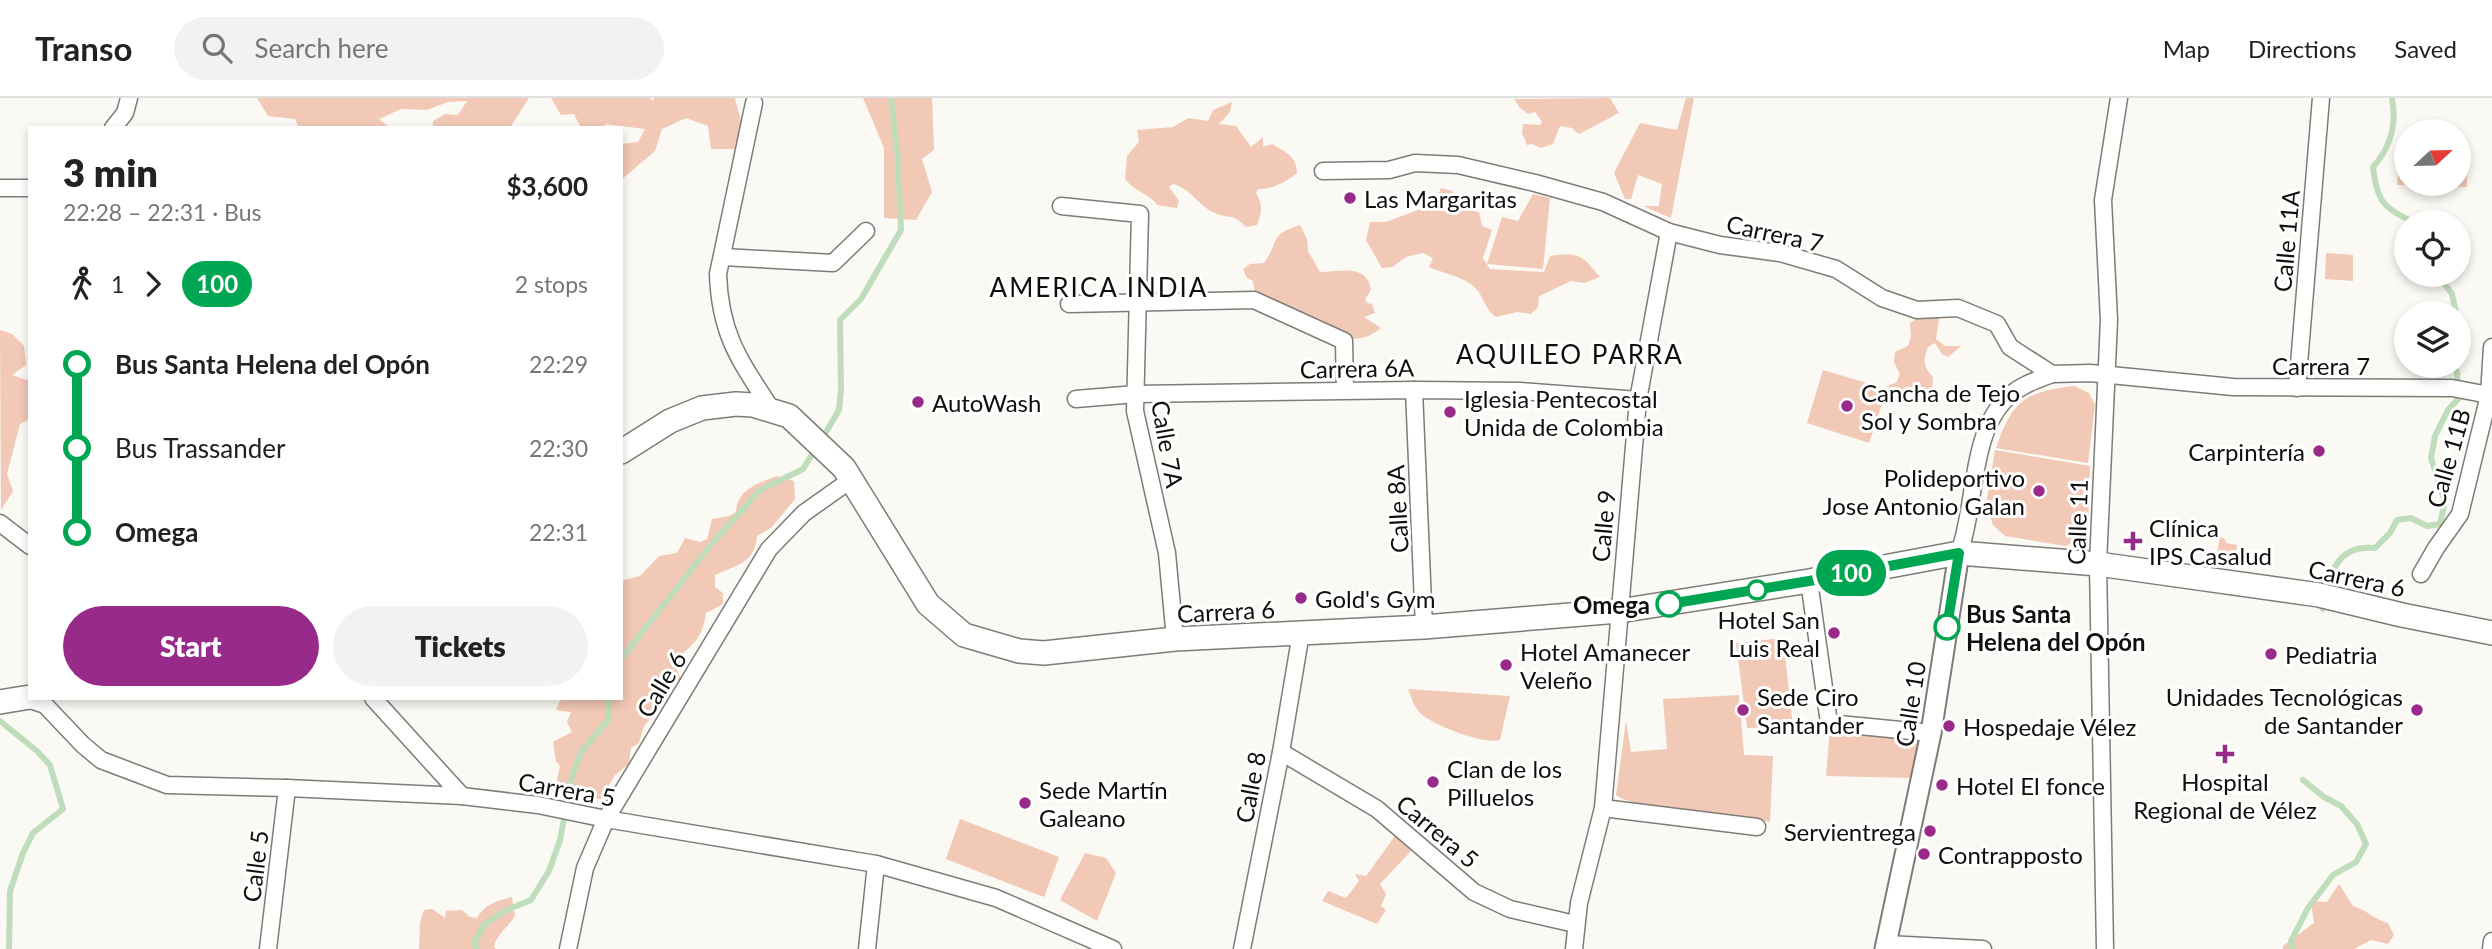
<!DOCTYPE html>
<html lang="en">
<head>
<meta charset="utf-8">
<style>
	body { margin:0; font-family:Lato,sans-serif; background:#f2f2f2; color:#222; height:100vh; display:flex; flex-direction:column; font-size:26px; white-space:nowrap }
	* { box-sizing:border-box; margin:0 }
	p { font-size:23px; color:#767676 }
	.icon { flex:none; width:38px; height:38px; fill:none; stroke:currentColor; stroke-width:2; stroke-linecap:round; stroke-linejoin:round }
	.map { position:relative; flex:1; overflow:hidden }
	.drawer { position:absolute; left:28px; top:28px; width:595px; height:574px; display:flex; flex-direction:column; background:#fff; border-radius:0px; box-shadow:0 4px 10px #0003 }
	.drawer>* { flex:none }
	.badge { padding:0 14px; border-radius:23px; font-size:24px; line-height:46px }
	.needle { width:46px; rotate:68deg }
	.buttons { position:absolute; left:2394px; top:21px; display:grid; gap:14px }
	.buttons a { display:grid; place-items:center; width:77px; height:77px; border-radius:50%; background:#fff; box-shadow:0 4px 10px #0003; font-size:35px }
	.map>.badge { position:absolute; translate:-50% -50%; box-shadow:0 0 0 4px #fff }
	.legs { display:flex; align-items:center; gap:10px; height:77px; padding:0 35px; font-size:23px }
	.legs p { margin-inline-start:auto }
	.summary { display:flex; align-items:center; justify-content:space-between; height:119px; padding:0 35px }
	h1 { font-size:38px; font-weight:800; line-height:52px }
	.button { display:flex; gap:14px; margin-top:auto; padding:14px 35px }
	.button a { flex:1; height:80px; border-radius:42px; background:#982a8a; color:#fff; font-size:28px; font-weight:800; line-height:80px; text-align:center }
	.button a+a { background:#f2f2f2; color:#222 }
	ul { padding:0 35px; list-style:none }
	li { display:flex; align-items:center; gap:24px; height:84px; font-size:26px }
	li i { display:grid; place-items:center; width:10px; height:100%; margin:0 9px; background:currentColor }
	li i::after { content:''; width:18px; height:18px; margin:-9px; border:5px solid; border-radius:50%; background:#fff }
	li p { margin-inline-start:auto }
	li:first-child i { background:linear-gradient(#0000 50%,currentColor 0) }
	li:last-child i { background:linear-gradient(currentColor 50%,#0000 0) }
	header { display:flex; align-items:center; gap:42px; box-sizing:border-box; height:98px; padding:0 35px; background:#fff; border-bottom:2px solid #e0e0e0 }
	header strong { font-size:33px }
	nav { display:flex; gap:38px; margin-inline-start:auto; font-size:24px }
	.search { width:490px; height:63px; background:#f2f2f2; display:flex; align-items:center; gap:18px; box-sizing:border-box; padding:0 24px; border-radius:38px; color:#767676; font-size:26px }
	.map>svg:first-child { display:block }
	.green { fill:#f2c8b6 }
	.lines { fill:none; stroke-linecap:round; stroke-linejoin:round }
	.stream { stroke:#c0ddbb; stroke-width:6 }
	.minor-casing { stroke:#7e7c77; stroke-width:19 }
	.tertiary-casing { stroke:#7e7c77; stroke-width:23 }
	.secondary-casing { stroke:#7e7c77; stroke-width:26 }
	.minor { stroke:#fff; stroke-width:16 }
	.tertiary { stroke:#fff; stroke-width:19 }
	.secondary { stroke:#fff; stroke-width:23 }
	.line-1-casing { stroke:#fff; stroke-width:16 }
	.line-1 { stroke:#00a651; stroke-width:10 }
	.poi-dot { fill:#982a8a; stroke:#fff; stroke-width:2.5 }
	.stop-1-dot { fill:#fff; stroke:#00a651; stroke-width:3.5 }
	.labels { text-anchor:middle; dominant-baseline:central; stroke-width:6; stroke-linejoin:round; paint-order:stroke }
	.poi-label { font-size:24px; fill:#0f0f0d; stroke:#fff; text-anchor:start }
	.street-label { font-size:24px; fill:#0f0f0d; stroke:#fff }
	.stop-label { font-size:24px; font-weight:bold; fill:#0f0f0d; stroke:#fff; text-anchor:end }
	.neighbourhood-label { font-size:26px; letter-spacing:2px; fill:#0f0f0d; stroke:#fff }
</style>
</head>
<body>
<header>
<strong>Transo</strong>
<div class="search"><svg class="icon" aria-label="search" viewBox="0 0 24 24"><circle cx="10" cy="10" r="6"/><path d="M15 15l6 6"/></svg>Search here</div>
<nav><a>Map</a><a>Directions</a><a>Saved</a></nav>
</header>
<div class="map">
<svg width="2492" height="851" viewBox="0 0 2492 851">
	<rect width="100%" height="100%" fill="#fbf9f3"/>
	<!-- green -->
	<g class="green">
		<polygon points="257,0 529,0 511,28 512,30 433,30 433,23 445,16 458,17 467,3 448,4 427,12 401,11 379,21 390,30 299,30 295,21 268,18"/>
		<polygon points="551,0 650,0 653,3 654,0 735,0 742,27 736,51 711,51 708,28 686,20 662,31 655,53 621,82 621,46 638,44 645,31 605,26 605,30 581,30 574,16 561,17"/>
		<polygon points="863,0 932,0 934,52 922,61 932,94 916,122 884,120 884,50"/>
		<polygon points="1610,0 1619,15 1579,36 1572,30 1560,28 1553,46 1541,50 1532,46 1527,47 1522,35 1523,26 1540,27 1542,24 1535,14 1528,16 1520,10 1514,1"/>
		<polygon points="1686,0 1694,0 1671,120 1643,108 1659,108 1662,86 1638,77 1631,101 1625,101 1614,75 1640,25 1677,32"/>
		<path d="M 1232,4 L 1230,14 L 1219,26 L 1236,28 L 1251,49 L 1263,39 L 1263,49 L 1272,46 C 1285,54 1297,58 1297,75 C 1286,84 1273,91 1258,91 L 1256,95 C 1263,107 1262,114 1257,127 L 1246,129 C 1232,114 1230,122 1215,115 C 1198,108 1192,91 1173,86 L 1169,89 L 1179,103 L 1177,110 L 1157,107 C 1149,95 1135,94 1125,81 L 1127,58 L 1139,44 L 1137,32 L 1173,29 L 1189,20 L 1208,23 L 1213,12 Z"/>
		<polygon points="2401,51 2406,51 2406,86 2459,86 2459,56 2466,56 2467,89 2397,87"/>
		<path d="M 1441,90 L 1453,93 L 1456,102 L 1465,101 L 1473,113 L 1479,114 L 1482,128 L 1492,132 L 1483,160 L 1490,171 L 1544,174 L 1550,158 C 1579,154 1582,157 1600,179 L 1584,185 L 1571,183 L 1539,198 L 1538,209 L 1531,216 L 1517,214 L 1496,219 C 1484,211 1484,196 1472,187 C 1461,178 1442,175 1429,169 L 1433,160 L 1423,155 L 1406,159 L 1392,169 L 1382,170 L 1366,142 L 1370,124 L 1386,124 L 1434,106 Z"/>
		<polygon points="1533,96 1550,100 1543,171 1487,166 1502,119 1518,123"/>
		<path d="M 1300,127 L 1307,141 L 1308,153 L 1320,174 C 1340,174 1367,165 1371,192 L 1365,201 L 1367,205 L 1372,206 L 1375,215 L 1364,219 L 1381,230 C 1371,238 1358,244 1345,239 C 1338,236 1334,228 1327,225 C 1306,212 1279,215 1262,195 L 1255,194 L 1253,183 L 1247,180 L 1243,171 L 1250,166 L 1264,165 C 1280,143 1268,137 1300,127 Z"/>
		<polygon points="2326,155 2353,157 2353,183 2325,181"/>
		<path d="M 1931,217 L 1939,221 L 1936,241 L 1945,248 L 1961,248 L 1948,259 L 1942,256 L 1935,245 L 1928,249 C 1923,262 1923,268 1933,279 L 1932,293 L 1909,289 L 1885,304 L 1889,287 L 1896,285 L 1900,276 L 1894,264 L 1895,254 L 1908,248 L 1911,238 L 1910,225 L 1918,220 Z"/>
		<polygon points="0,232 12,236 24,248 26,267 12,277 30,283 30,321 20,326 7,376 13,393 1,412"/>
		<polygon points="1823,272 1887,291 1869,345 1807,325"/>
		<path d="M 2074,288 L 2089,295 L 2095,307 L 2088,365 L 1996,350 C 2012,303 2024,294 2074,288 Z"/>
		<polygon points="1995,352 2090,368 2088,428 2081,442 2065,448 2005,438 1993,427 1986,406"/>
		<path d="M 777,378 L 794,383 L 795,401 L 771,430 L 757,438 C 755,464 738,467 715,477 L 715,489 L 723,495 L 723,506 L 706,515 C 703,534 699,542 684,554 L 685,564 L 676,570 L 681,581 L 655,596 L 651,620 L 644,628 L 639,645 L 631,650 L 629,666 L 615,677 L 601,701 L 564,701 L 557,681 L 560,668 L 556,663 L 553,644 L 572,634 L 567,624 L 571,614 L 556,612 L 559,604 L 564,600 L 621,600 L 621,490 L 624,482 L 640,478 L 659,458 L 677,455 L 685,440 L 700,444 L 707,441 L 712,421 L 729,418 L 736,414 C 737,391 759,385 777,378 Z"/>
		<polygon points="2220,439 2225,441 2226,445 2237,447 2234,469 2215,466"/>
		<polygon points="1783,540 1793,629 1747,630 1736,545"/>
		<path d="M 1408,591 L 1510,598 L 1500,642 C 1484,647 1433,627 1421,616 C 1414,609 1411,599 1408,591 Z"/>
		<path d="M 1739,597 L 1744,657 L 1773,658 L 1770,724 C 1740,720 1635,712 1616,697 L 1626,623 L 1631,654 L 1667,651 L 1663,601 Z"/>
		<polygon points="1830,630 1922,637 1914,680 1826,678"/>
		<polygon points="960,721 1059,759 1044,799 946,761"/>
		<polygon points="1395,738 1411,753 1380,786 1386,796 1381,808 1386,812 1377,826 1322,803 1328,793 1346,800 1359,783 1355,776 1366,778"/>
		<polygon points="1085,755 1106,760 1116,775 1097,823 1060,802"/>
		<path d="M 2339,786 L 2353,808 C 2367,812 2373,821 2388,825 L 2394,837 L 2388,846 L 2371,842 L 2354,851 L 2283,851 L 2283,848 L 2314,825 L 2311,803 L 2327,804 Z"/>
		<path d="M 512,799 L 515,818 C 508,829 496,837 494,849 L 496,851 L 419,851 L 420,825 L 424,812 L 432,811 L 445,820 L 446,813 L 462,812 L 470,819 L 477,820 C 485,806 496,803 512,799 Z"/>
	</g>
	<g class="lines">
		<!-- stream -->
		<g class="stream">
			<path d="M 2392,0 C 2397,26 2390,50 2373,69 C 2377,104 2383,109 2413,124"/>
			<polyline points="2438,177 2452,196 2456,215"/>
			<polyline points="822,341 839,312 841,291 840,222 861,201 901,132 898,61 891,0"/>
			<path d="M 2323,511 C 2329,480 2334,446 2375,450 L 2390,435 L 2397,422 L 2411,420 L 2427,428 L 2440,426 L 2445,404 L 2431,360 L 2435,338 L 2448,312 L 2459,300 L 2457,274 L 2454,268"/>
			<polyline points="621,561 714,443 760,392 803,371 816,350"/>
			<polyline points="0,623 37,653 50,667 63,711 33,735 23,755 10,793 9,851"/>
			<polyline points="477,851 474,846 484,827 504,813 531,802 549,773 560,742 572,678 581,654 609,621 608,600"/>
			<polyline points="2293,851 2291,843 2308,810 2333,777 2356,764 2366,746 2357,726 2341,708 2324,699 2303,682"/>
		</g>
		<defs>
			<g id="minor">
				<path d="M 754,5 L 718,176 C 720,237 740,263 772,312"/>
				<polyline points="113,30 125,15 129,0"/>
				<polyline points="1323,73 1389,72 1415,65 1458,67 1535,85 1603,104 1669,134 1720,147 1780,155 1836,171 1882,200 1917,212 1958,210 1997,226 2010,249 2052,276 2090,275 2233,289 2452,290 2489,297"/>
				<polyline points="0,90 30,90"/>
				<polyline points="1061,108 1140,116 1135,313 1167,455 1175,541"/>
				<polyline points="723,159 833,165 866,133"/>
				<polyline points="1069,206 1254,202 1344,243 1345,292"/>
				<polyline points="2297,290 2321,0"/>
				<polyline points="1414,292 1424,529"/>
				<polyline points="1076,301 1136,296 1414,292 1520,293 1638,302"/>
				<polyline points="0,425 30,448"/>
				<path d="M 1959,455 C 1977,407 1969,334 2009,298 C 2021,287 2037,282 2052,276"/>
				<polyline points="2421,476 2436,450 2460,416 2489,297 2492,249"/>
				<polyline points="1809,483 1829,625 1931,635"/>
				<polyline points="24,600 45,607 83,647 101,662 167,687 287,690 462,698 538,707 606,721 876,766 996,800 1113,851"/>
				<polyline points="373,600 462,698"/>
				<polyline points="1281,654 1377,711 1474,794 1510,811 1575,826"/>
				<polyline points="1603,710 1757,729"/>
				<polyline points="1887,846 1983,851"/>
				<polyline points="268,851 287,690"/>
				<polyline points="568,851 585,770 606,721 769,451 804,415 852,381"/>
				<polyline points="867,851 876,766"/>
				<polyline points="1242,851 1281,654 1301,535"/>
				<polyline points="1574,851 1579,805 1603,710 1638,302 1669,134"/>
				<polyline points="2105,851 2098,466 2109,222 2103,102 2119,0"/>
				<polyline points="2491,851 2492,843"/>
			</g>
			<polyline id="tertiary" points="1885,851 1931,635 1959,455"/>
			<g id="secondary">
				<polyline points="621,354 670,323 702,310 736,306 753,307 789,318 844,370 928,506 964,537 1019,553 1044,555 1175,541 1424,529 1619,513 1809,483 1959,455 2098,466 2319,497 2402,517 2492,535"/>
				<polyline points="0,604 30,599"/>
			</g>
		</defs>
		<!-- minor casing -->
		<use href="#minor" class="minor-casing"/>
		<!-- tertiary casing -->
		<use href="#tertiary" class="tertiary-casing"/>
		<!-- secondary casing -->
		<use href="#secondary" class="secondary-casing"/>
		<!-- minor -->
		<use href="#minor" class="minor"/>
		<!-- tertiary -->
		<use href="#tertiary" class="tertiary"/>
		<!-- secondary -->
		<use href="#secondary" class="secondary"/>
	</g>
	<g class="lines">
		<defs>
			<polyline id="line-1" points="1669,506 1809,483 1959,455 1947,529"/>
		</defs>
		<!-- line-1 casing -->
		<use href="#line-1" class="line-1-casing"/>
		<!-- line-1 -->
		<use href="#line-1" class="line-1"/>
	</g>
	<!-- markers -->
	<g class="poi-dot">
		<circle cx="1350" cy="100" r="7"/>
		<circle cx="918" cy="304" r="7"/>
		<circle cx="1847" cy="308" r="7"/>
		<circle cx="1450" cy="314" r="7"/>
		<circle cx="2319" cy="353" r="7"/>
		<circle cx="2039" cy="393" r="7"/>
		<path d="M2129.5 432.5h7v7h7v7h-7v7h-7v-7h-7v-7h7z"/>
		<circle cx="1301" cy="500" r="7"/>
		<circle cx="1834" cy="535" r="7"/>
		<circle cx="2271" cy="556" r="7"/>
		<circle cx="1506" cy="567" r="7"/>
		<circle cx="1743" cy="612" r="7"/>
		<circle cx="2417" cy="612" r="7"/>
		<circle cx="1949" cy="628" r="7"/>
		<path d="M2221.5 645.5h7v7h7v7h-7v7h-7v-7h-7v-7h7z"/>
		<circle cx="1433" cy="684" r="7"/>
		<circle cx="1942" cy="687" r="7"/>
		<circle cx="1025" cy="705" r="7"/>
		<circle cx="1930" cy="733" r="7"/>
		<circle cx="1924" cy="756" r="7"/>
	</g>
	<g class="stop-1-dot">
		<circle cx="1757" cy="492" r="9"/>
		<circle cx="1669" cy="506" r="12"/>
		<circle cx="1947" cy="529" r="12"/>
	</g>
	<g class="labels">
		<!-- poi labels -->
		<g class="poi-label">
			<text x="1364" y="100">Las Margaritas</text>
			<text x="1861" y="294">Cancha de Tejo<tspan x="1861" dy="28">Sol y Sombra</tspan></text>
			<text x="1464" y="300">Iglesia Pentecostal<tspan x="1464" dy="28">Unida de Colombia</tspan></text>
			<text x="932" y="304">AutoWash</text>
			<text x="2305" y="353" text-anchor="end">Carpintería</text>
			<text x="2025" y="379" text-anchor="end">Polideportivo<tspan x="2025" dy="28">Jose Antonio Galan</tspan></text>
			<text x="2149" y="429">Clínica<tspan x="2149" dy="28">IPS Casalud</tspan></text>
			<text x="1315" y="500">Gold's Gym</text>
			<text x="1820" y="521" text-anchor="end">Hotel San<tspan x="1820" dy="28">Luis Real</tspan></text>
			<text x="1520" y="553">Hotel Amanecer<tspan x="1520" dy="28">Veleño</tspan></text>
			<text x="2285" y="556">Pediatria</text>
			<text x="1757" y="598">Sede Ciro<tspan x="1757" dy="28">Santander</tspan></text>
			<text x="2403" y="598" text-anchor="end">Unidades Tecnológicas<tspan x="2403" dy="28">de Santander</tspan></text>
			<text x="1963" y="628">Hospedaje Vélez</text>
			<text x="1447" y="670">Clan de los<tspan x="1447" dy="28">Pilluelos</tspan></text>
			<text x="2225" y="683" text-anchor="middle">Hospital<tspan x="2225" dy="28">Regional de Vélez</tspan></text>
			<text x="1956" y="687">Hotel El fonce</text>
			<text x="1039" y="691">Sede Martín<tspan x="1039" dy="28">Galeano</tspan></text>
			<text x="1916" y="733" text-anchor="end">Servientrega</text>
			<text x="1938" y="756">Contrapposto</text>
		</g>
		<!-- street labels -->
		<g class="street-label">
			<text transform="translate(1775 135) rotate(12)">Carrera 7</text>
			<text transform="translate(2286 143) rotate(-85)">Calle 11A</text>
			<text x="2321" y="267">Carrera 7</text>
			<text transform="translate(1357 270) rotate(-1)">Carrera 6A</text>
			<text transform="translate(1168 346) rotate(80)">Calle 7A</text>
			<text transform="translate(2448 360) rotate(-74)">Calle 11B</text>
			<text transform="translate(1397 411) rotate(-93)">Calle 8A</text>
			<text transform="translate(2077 424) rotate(-88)">Calle 11</text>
			<text transform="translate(1603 428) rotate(-85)">Calle 9</text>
			<text transform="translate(2357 480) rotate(12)">Carrera 6</text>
			<text transform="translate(1226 513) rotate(-3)">Carrera 6</text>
			<text transform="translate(661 586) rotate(-59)">Calle 6</text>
			<text transform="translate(1910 606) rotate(-81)">Calle 10</text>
			<text transform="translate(1250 689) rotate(-79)">Calle 8</text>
			<text transform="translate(567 691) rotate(10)">Carrera 5</text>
			<text transform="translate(1438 733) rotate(40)">Carrera 5</text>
			<text transform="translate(255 768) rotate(-83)">Calle 5</text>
		</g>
		<!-- stop labels -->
		<g class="stop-label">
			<text x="1650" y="506">Omega</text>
			<text x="1966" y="515" text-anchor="start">Bus Santa<tspan x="1966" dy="28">Helena del Opón</tspan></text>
		</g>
		<!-- neighbourhood labels -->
		<g class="neighbourhood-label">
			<text x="1099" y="189">AMERICA INDIA</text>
			<text x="1570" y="256">AQUILEO PARRA</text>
		</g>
	</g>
</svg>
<div class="buttons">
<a><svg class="needle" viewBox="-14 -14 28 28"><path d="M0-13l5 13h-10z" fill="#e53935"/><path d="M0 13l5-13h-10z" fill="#767676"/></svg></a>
<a><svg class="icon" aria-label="locate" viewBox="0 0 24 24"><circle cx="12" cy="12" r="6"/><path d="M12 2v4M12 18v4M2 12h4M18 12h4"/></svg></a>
<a><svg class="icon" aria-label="layers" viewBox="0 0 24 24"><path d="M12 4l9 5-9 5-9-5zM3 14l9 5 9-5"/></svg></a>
</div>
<b class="badge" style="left:1851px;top:475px;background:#00a651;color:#fff">100</b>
<section class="drawer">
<div class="summary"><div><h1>3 min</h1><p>22:28 – 22:31 · Bus</p></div><b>$3,600</b></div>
<div class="legs"><svg class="icon" aria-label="walk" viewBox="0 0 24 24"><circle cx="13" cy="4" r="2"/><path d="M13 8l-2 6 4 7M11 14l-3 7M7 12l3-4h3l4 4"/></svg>1<svg class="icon" aria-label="forward" viewBox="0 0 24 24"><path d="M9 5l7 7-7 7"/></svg><b class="badge" style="background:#00a651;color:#fff">100</b><p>2 stops</p></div>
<ul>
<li><i style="color:#00a651"></i><b>Bus Santa Helena del Opón</b><p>22:29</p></li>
<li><i style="color:#00a651"></i><span>Bus Trassander</span><p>22:30</p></li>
<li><i style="color:#00a651"></i><b>Omega</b><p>22:31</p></li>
</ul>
<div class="button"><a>Start</a><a>Tickets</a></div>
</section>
</div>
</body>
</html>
